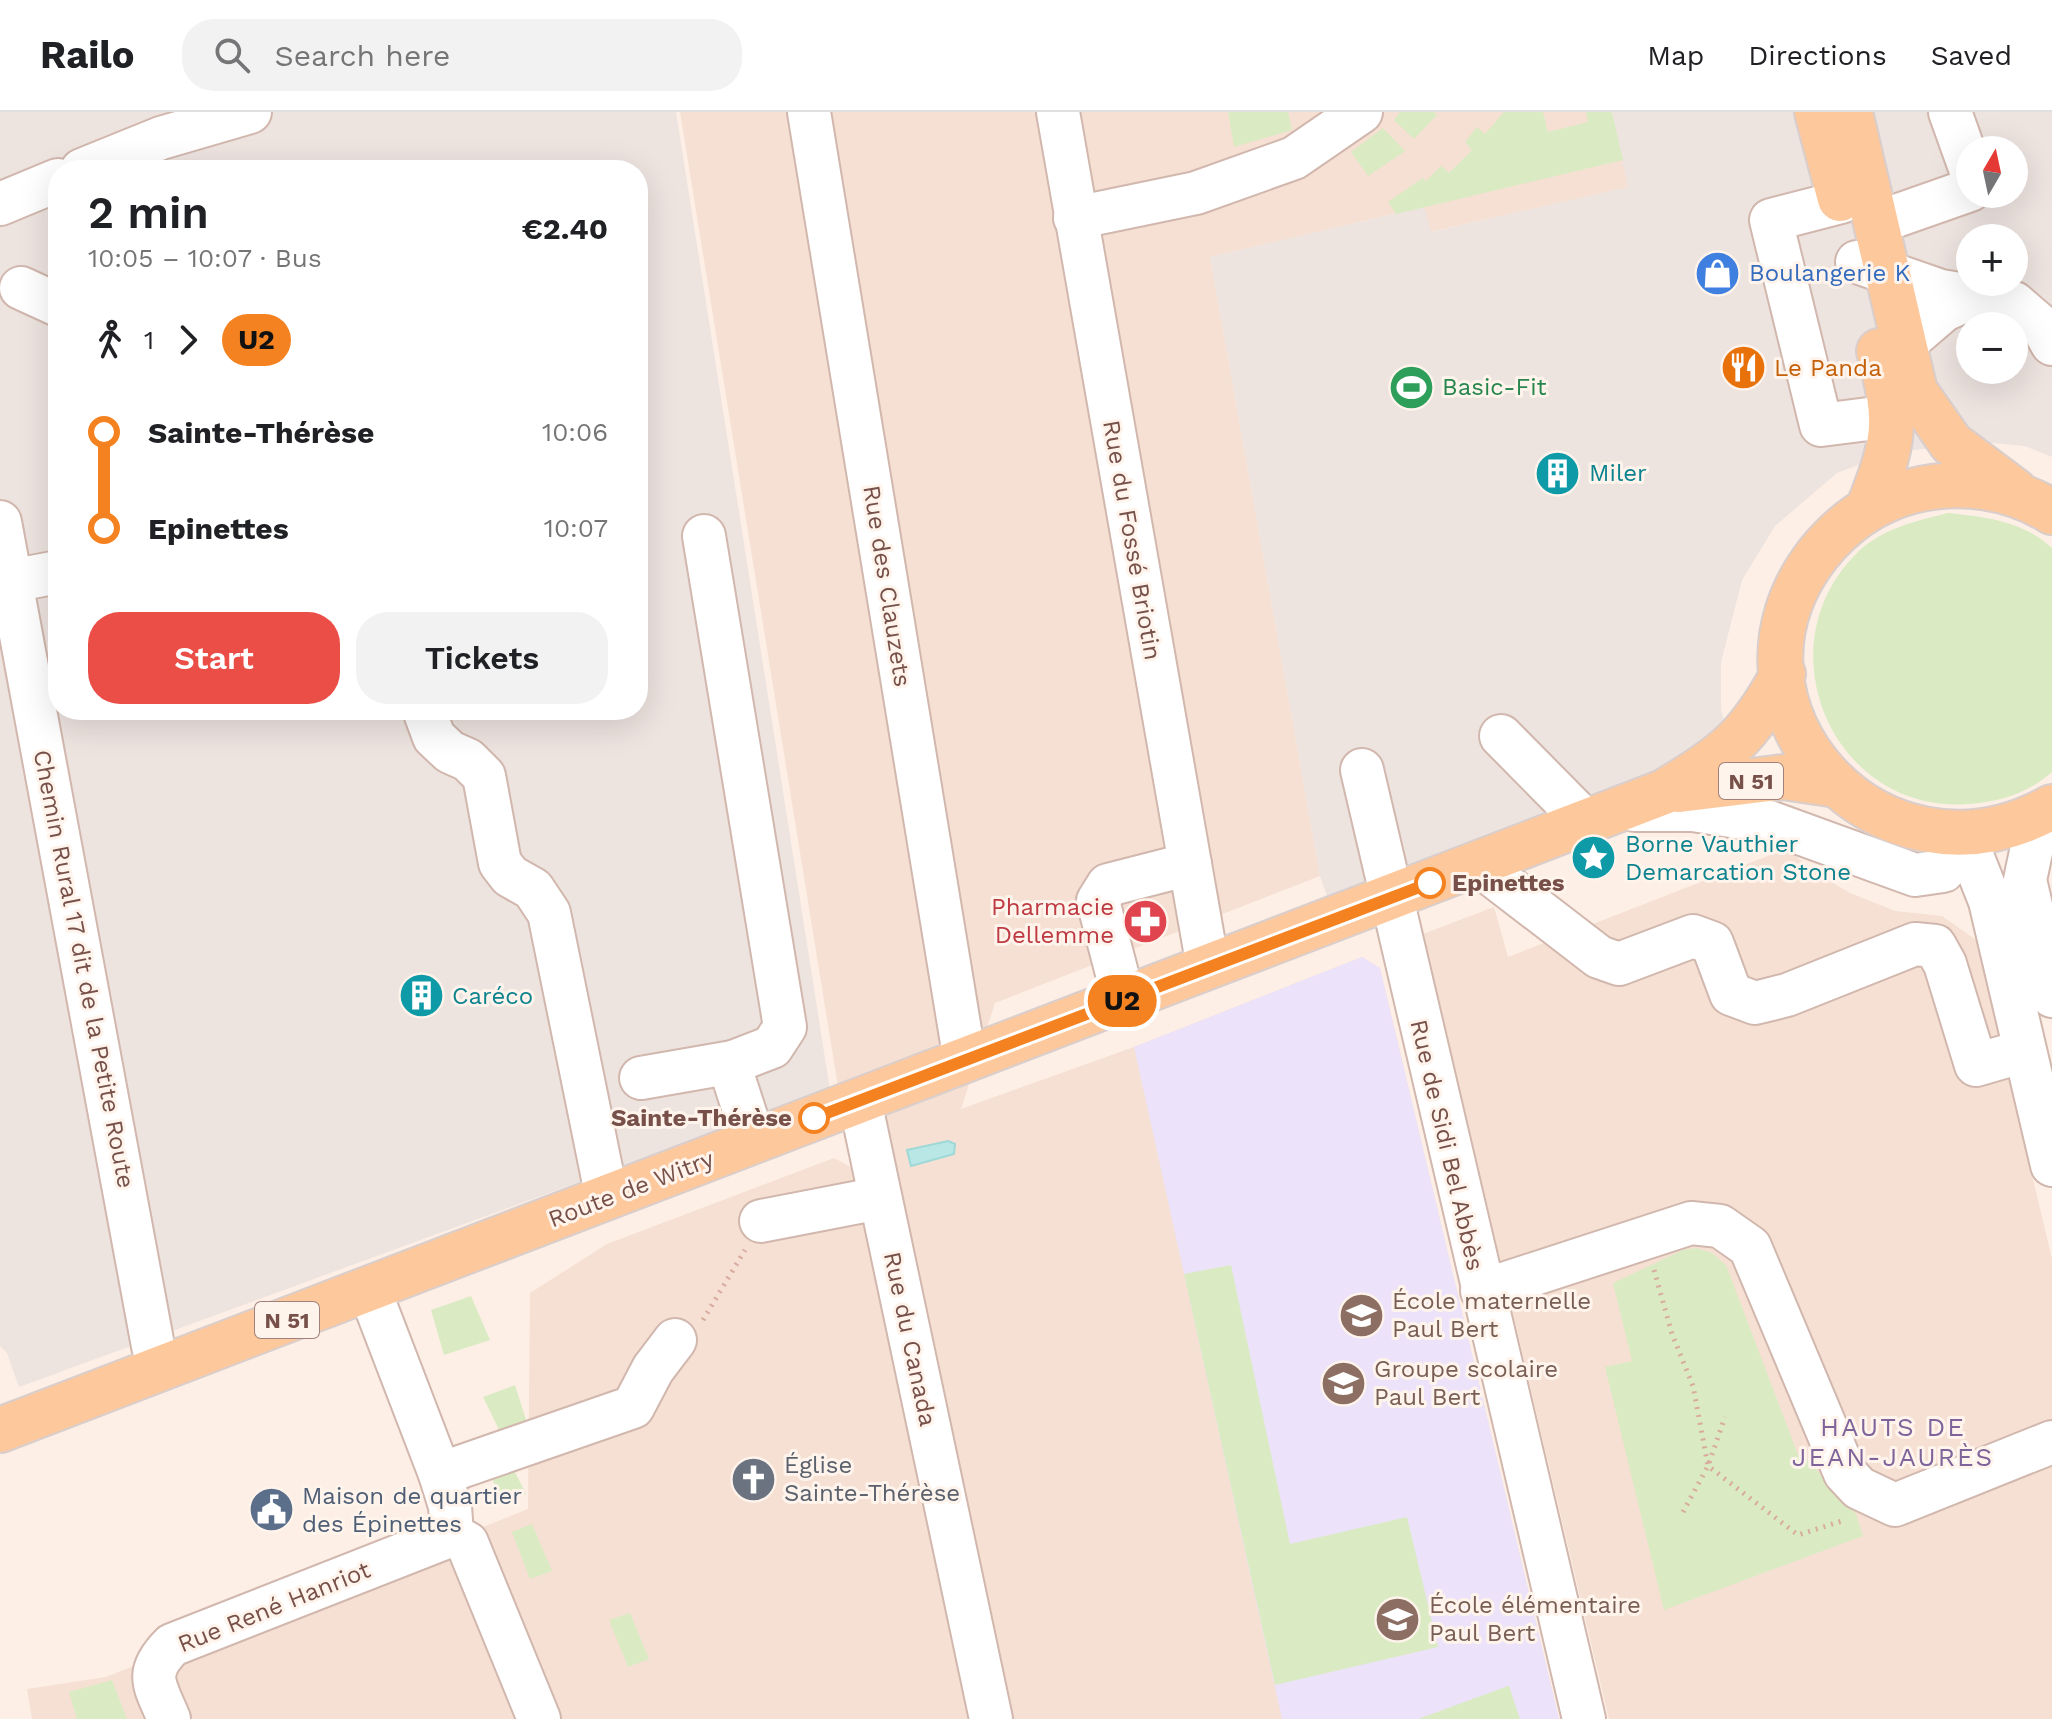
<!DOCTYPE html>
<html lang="en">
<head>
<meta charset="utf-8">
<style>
	body { margin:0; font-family:"Work Sans",sans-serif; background:#f2f2f2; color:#202124; height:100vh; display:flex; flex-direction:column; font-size:30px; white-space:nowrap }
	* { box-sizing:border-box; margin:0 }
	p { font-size:26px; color:#757577 }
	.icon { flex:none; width:44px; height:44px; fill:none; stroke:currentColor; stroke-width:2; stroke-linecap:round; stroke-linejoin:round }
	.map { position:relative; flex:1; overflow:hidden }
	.details { position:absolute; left:48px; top:48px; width:600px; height:560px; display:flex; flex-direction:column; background:#fff; border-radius:32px; box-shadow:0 8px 32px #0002 }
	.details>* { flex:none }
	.badge { padding:0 16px; border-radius:26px; font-size:28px; line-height:52px }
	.needle { width:52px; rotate:9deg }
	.fabs { position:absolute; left:1956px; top:24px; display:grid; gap:16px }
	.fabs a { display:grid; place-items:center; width:72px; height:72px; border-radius:50%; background:#fff; box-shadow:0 8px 32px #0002; font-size:40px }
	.map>.badge { position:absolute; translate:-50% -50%; box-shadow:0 0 0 4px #fff }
	.legs { display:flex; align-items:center; gap:12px; height:88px; padding:0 40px; font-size:26px }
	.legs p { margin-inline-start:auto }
	.overview { display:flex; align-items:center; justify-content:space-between; height:136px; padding:0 40px }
	h1 { font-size:44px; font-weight:600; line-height:60px }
	.button { display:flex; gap:16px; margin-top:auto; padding:16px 40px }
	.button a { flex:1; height:92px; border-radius:32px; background:#ea4e46; color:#fff; font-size:32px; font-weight:600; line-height:92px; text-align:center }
	.button a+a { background:#f2f2f2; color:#202124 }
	ul { padding:0 40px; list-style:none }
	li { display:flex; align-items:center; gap:28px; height:96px; font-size:30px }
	li i { display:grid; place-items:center; width:12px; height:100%; margin:0 10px; background:currentColor }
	li i::after { content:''; width:20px; height:20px; margin:-10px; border:6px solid; border-radius:50%; background:#fff }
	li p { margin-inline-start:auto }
	li:first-child i { background:linear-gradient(#0000 50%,currentColor 0) }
	li:last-child i { background:linear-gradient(currentColor 50%,#0000 0) }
	header { display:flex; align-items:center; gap:48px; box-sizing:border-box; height:112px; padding:0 40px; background:#fff; border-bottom:2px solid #e0e0e0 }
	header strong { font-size:38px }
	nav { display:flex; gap:44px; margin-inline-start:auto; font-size:28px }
	.search { width:560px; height:72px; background:#f2f2f2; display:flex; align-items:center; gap:20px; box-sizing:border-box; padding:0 28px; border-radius:32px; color:#757577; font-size:30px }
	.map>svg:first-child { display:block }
	.residential { fill:#f5e0d3 }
	.industrial { fill:#ede3df; fill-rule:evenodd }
	.education { fill:#ece2f9 }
	.green { fill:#daebc3 }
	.water { fill:#b9e7e6; stroke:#9ed9d8; stroke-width:2 }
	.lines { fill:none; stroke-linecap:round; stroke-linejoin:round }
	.minor-casing { stroke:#d1b7ad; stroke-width:46 }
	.major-casing { stroke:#d9cecc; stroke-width:48 }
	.path { stroke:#d8ab9e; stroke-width:5; stroke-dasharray:2 6; stroke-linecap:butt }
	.minor { stroke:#fff; stroke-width:42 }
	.major { stroke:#fdc89c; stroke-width:44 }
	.line-1-casing { stroke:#fff; stroke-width:18 }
	.line-1 { stroke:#f58220; stroke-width:12 }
	.stop-1-dot { fill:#fff; stroke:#f58220; stroke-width:4 }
	.labels { text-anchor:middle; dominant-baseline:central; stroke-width:6; stroke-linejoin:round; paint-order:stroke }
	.shield { fill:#fff4ec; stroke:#a0827a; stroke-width:2 }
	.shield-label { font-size:22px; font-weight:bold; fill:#775149 }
	.shop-label { font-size:24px; fill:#366cbe; stroke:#fff4ec; text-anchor:start }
	.food-label { font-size:24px; fill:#c56008; stroke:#fff4ec; text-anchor:start }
	.leisure-label { font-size:24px; fill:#27864d; stroke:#fff4ec; text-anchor:start }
	.culture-label { font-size:24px; fill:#0d838f; stroke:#fff4ec; text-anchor:start }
	.street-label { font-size:24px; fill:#775149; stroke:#fff4ec }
	.stop-label { font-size:24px; font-weight:bold; fill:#775149; stroke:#fff4ec; text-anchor:start }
	.health-label { font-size:24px; fill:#be3a42; stroke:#fff4ec; text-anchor:end }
	.education-label { font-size:24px; fill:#785e54; stroke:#fff4ec; text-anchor:start }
	.worship-label { font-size:24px; fill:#5b616d; stroke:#fff4ec; text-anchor:start }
	.service-label { font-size:24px; fill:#4e5e75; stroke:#fff4ec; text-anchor:start }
	.neighbourhood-label { font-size:26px; letter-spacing:2px; fill:#7f649b; stroke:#fff4ec }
</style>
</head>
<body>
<header>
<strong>Railo</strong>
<div class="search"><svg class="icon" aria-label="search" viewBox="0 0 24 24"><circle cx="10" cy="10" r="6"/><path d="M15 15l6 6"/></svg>Search here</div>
<nav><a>Map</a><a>Directions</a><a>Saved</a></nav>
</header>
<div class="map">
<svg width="2052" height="1607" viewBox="0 0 2052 1607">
	<rect width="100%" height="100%" fill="#fdefe5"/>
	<!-- residential -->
	<g class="residential">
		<polygon points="680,0 1612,0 1629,75 1430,120 1423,95 1210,145 1320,764 995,891 961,997 1134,935 1362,845 1380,856 1559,1607 32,1607 27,1577 106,1565 528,1397 530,1181 607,1132 834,1046 851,1055"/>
		<polygon points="1786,737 1821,764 1850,781 1895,799 1942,804 1976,828 2052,1147 2052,1607 1609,1607 1423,822 1494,795 1508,845"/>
	</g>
	<!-- industrial -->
	<g class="industrial">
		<path d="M 0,0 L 676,0 L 830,978 L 19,1275 L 7,1241 L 0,1234 ZM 58,58 L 638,58 L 638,598 L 58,598 Z"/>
		<path d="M 1612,0 L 2052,0 L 2052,345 L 2025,334 L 1982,330 L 1890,341 L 1837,361 L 1775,414 L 1742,468 L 1721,550 L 1721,597 L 1726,618 L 1664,680 L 1335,807 L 1320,764 L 1210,145 L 1424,95 L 1431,120 L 1628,75 ZM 1970,38 L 2014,38 L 2014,82 L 1970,82 ZM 1970,126 L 2014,126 L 2014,170 L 1970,170 ZM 1970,214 L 2014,214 L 2014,258 L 1970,258 Z"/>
	</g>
	<!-- education -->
	<polygon class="education" points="1362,845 1380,856 1559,1607 1282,1607 1134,935"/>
	<!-- green -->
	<g class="green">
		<polygon points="1228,0 1288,0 1292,18 1234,35"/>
		<polygon points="1400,0 1434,0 1437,3 1414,27 1394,8"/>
		<polygon points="1504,0 1543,0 1548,20 1588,10 1586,0 1612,0 1623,48 1396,102 1388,90 1423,66 1426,69 1441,54 1449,61 1472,38 1465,30 1477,15 1485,22"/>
		<polygon points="1383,16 1405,39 1368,64 1351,40"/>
		<path d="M 1948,401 C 1986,405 2023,409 2052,436 L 2052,660 C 2029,681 1999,690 1969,692 C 1833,703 1760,533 1859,439 C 1884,416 1916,409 1948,401 Z"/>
		<polygon points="1696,1136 1712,1141 1726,1153 1800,1348 1806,1346 1856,1402 1863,1424 1664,1498 1605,1255 1632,1249 1613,1171 1683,1138"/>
		<polygon points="1231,1153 1290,1432 1407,1405 1438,1535 1275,1573 1184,1162"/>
		<polygon points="471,1184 490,1228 444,1243 431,1198"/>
		<polygon points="515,1273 529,1317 503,1326 483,1285"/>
		<polygon points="514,1358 526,1382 501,1391 492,1366"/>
		<polygon points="532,1412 552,1459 530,1467 512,1420"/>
		<polygon points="630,1501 649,1547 628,1555 609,1508"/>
		<polygon points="112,1568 127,1607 77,1607 69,1580"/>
		<polygon points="1509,1574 1520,1607 1418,1607 1508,1574"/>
	</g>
	<!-- water -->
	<polygon class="water" points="948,1029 955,1032 954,1042 911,1054 907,1038"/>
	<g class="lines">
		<defs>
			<g id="minor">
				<polyline points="809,0 965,949"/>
				<polyline points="1058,0 1208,855"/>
				<polyline points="1950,0 1970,56"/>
				<polyline points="82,58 161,26 250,0"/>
				<polyline points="1841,90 1771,108 1821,313 1892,304"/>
				<polyline points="0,92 58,68"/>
				<polyline points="1075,106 1196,81 1294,46 1361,0"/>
				<polyline points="1876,111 1970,78"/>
				<polyline points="1857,150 1941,179 2014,191 2043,216 2052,232"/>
				<polyline points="21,176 58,193"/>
				<polyline points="1882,251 1944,198 1975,184"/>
				<polyline points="0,410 153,1234 161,1256"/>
				<polyline points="704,424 785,915 772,935 733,950 731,958 754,1029"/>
				<polyline points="11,469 58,460"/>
				<polyline points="424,598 434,625 450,640 468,648 484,664 500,751 510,764 533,777 549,801 607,1086"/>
				<polyline points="1501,624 1586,710"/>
				<polyline points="1362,658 1584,1607"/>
				<polyline points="1635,698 1693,698 1769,710 1915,763 1943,759 1957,722"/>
				<polyline points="2039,702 2025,768 2052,884"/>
				<polyline points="1963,721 1990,789 2052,1053"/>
				<polyline points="1478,752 1599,845 1619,852 1693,824 1712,831 1731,882 1755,891 1787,883 1915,832 1935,834 1945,852 1976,953 2024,939"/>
				<polyline points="1124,888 1098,789 1108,773 1190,752"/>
				<polyline points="641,966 733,950"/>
				<polyline points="860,989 991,1607"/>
				<polyline points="761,1109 880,1086"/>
				<polyline points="369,1177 440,1362 450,1394 452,1423 467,1431 539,1607"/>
				<polyline points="1482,1179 1691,1111 1720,1114 1750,1135 1845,1361 1859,1376 1895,1393 2052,1330"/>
				<polyline points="440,1362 633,1295 653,1257 675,1228"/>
				<path d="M 169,1607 C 155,1573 143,1562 172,1533 L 452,1423"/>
			</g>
			<g id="major">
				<polyline points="1817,0 1840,87"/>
				<polyline points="1850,0 1915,279 1951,331 2015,379"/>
				<path d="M 1868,397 C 1895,329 1898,310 1879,239"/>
				<path d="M 2052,400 C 2010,374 1960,367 1912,379 C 1874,389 1842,412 1818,442 C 1701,592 1878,792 2052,695"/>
				<polyline points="1679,678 1784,665 1837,673"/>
				<path d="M 0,1318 L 1664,680 C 1726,642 1748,627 1783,562"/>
			</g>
		</defs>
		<!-- minor casing -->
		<use href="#minor" class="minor-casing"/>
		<!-- major casing -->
		<use href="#major" class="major-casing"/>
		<!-- path -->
		<g class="path">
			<polyline points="1654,1158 1672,1222 1693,1274 1708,1354 1798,1423 1845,1408"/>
			<polyline points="703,1208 745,1138"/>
			<polyline points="1683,1400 1708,1354 1725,1305"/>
		</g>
		<!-- minor -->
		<use href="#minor" class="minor"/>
		<!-- major -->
		<use href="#major" class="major"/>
	</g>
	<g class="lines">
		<defs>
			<polyline id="line-1" points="814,1006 1430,771"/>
		</defs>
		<!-- line-1 casing -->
		<use href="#line-1" class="line-1-casing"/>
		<!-- line-1 -->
		<use href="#line-1" class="line-1"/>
	</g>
	<!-- icons -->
	<defs>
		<symbol id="shop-disc" viewBox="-11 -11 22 22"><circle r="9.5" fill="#3f7fe0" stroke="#fff4ec"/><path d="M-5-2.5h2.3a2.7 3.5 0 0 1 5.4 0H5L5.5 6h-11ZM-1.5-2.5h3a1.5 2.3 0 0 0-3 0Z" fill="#fff"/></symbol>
		<symbol id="restaurant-disc" viewBox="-11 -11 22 22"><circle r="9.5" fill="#e8710a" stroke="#fff4ec"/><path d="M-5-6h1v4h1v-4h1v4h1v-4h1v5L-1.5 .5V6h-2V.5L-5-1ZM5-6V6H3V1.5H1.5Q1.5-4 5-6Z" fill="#fff"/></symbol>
		<symbol id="stadium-disc" viewBox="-11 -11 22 22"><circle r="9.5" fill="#2e9e5b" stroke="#fff4ec"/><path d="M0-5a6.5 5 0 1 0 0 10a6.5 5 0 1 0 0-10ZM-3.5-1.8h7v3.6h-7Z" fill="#fff"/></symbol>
		<symbol id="building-disc" viewBox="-11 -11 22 22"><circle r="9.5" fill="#0f9aa8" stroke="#fff4ec"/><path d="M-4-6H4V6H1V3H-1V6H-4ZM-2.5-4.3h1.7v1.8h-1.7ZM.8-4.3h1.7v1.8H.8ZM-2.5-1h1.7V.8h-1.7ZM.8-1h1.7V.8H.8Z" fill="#fff"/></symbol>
		<symbol id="sight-disc" viewBox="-11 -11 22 22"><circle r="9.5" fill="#0f9aa8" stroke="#fff4ec"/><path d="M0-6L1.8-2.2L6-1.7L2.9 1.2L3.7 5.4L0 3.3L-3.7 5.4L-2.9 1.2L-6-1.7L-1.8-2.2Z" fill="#fff"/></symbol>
		<symbol id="pharmacy-disc" viewBox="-11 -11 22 22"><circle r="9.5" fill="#e0444e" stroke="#fff4ec"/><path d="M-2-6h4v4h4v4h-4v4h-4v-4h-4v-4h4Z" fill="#fff"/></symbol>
		<symbol id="school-disc" viewBox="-11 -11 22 22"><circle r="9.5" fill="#8d6e63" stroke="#fff4ec"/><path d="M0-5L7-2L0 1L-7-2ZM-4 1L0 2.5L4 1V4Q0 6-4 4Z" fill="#fff"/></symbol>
		<symbol id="church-disc" viewBox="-11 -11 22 22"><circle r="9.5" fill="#6b7280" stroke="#fff4ec"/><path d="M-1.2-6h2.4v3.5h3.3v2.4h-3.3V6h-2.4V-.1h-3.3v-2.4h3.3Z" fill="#fff"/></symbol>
		<symbol id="civic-disc" viewBox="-11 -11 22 22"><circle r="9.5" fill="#5c6f8a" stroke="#fff4ec"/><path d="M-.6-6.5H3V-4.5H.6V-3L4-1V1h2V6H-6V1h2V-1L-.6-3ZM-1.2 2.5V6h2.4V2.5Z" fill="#fff"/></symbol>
	</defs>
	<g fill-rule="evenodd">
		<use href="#shop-disc" x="1692" y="136" width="51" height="51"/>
		<use href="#restaurant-disc" x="1718" y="230" width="51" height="51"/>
		<use href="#stadium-disc" x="1386" y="250" width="51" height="51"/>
		<use href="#building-disc" x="1532" y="336" width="51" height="51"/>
		<use href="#sight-disc" x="1568" y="720" width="51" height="51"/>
		<use href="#pharmacy-disc" x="1120" y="784" width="51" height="51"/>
		<use href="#building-disc" x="396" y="858" width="51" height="51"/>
		<use href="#school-disc" x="1336" y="1178" width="51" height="51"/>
		<use href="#school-disc" x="1318" y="1246" width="51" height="51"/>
		<use href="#church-disc" x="728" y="1342" width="51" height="51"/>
		<use href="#civic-disc" x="246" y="1372" width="51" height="51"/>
		<use href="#school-disc" x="1372" y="1482" width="51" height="51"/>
	</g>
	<!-- markers -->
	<g class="stop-1-dot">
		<circle cx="1430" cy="771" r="14"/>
		<circle cx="814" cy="1006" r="14"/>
	</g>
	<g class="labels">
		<!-- shield labels -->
		<g class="shield">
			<rect x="1719" y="651" width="64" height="36" rx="6"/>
			<rect x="255" y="1190" width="64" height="36" rx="6"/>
		</g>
		<g class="shield-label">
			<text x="1751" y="669">N 51</text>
			<text x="287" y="1208">N 51</text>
		</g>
		<!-- shop labels -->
		<g class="shop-label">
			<text x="1749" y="161">Boulangerie K</text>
		</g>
		<!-- food labels -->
		<g class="food-label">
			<text x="1774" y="256">Le Panda</text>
		</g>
		<!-- leisure labels -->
		<g class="leisure-label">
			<text x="1442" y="275">Basic-Fit</text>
		</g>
		<!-- culture labels -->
		<g class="culture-label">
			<text x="1589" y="361">Miler</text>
			<text x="1625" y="732">Borne Vauthier<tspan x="1625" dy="28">Demarcation Stone</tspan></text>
			<text x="452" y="884">Caréco</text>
		</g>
		<!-- street labels -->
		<g class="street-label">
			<text transform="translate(1132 428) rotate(80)">Rue du Fossé Briotin</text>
			<text transform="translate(887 474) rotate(81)">Rue des Clauzets</text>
			<text transform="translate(84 857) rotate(79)">Chemin Rural 17 dit de la Petite Route</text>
			<text transform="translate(1447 1033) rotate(77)">Rue de Sidi Bel Abbès</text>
			<text transform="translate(631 1077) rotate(-21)">Route de Witry</text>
			<text transform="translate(910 1227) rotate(78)">Rue du Canada</text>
			<text transform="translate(274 1495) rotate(-22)">Rue René Hanriot</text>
		</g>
		<!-- stop labels -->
		<g class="stop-label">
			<text x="1452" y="771">Epinettes</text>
			<text x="792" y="1006" text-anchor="end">Sainte-Thérèse</text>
		</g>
		<!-- health labels -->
		<g class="health-label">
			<text x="1114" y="795">Pharmacie<tspan x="1114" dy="28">Dellemme</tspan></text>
		</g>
		<!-- education labels -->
		<g class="education-label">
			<text x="1392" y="1189">École maternelle<tspan x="1392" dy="28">Paul Bert</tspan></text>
			<text x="1374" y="1257">Groupe scolaire<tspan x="1374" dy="28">Paul Bert</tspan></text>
			<text x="1429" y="1493">École élémentaire<tspan x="1429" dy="28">Paul Bert</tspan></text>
		</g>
		<!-- worship labels -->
		<g class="worship-label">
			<text x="784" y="1353">Église<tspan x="784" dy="28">Sainte-Thérèse</tspan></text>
		</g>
		<!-- service labels -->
		<g class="service-label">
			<text x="302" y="1384">Maison de quartier<tspan x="302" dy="28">des Épinettes</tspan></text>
		</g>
		<!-- neighbourhood labels -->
		<g class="neighbourhood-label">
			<text x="1893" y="1315">HAUTS DE<tspan x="1893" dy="30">JEAN-JAURÈS</tspan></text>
		</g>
	</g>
</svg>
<div class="fabs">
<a><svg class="needle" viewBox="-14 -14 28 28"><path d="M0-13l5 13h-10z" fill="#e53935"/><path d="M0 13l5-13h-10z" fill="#757577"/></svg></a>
<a>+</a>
<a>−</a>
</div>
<b class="badge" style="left:1122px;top:889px;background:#f58220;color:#111">U2</b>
<section class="details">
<div class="overview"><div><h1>2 min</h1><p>10:05 – 10:07 · Bus</p></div><b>€2.40</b></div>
<div class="legs"><svg class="icon" aria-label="walk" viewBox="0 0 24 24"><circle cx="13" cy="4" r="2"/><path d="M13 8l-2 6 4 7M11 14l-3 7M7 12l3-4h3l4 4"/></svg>1<svg class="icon" aria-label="forward" viewBox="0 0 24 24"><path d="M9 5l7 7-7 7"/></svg><b class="badge" style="background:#f58220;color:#111">U2</b></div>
<ul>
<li><i style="color:#f58220"></i><b>Sainte-Thérèse</b><p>10:06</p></li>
<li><i style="color:#f58220"></i><b>Epinettes</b><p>10:07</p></li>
</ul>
<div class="button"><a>Start</a><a>Tickets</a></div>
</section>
</div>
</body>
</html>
